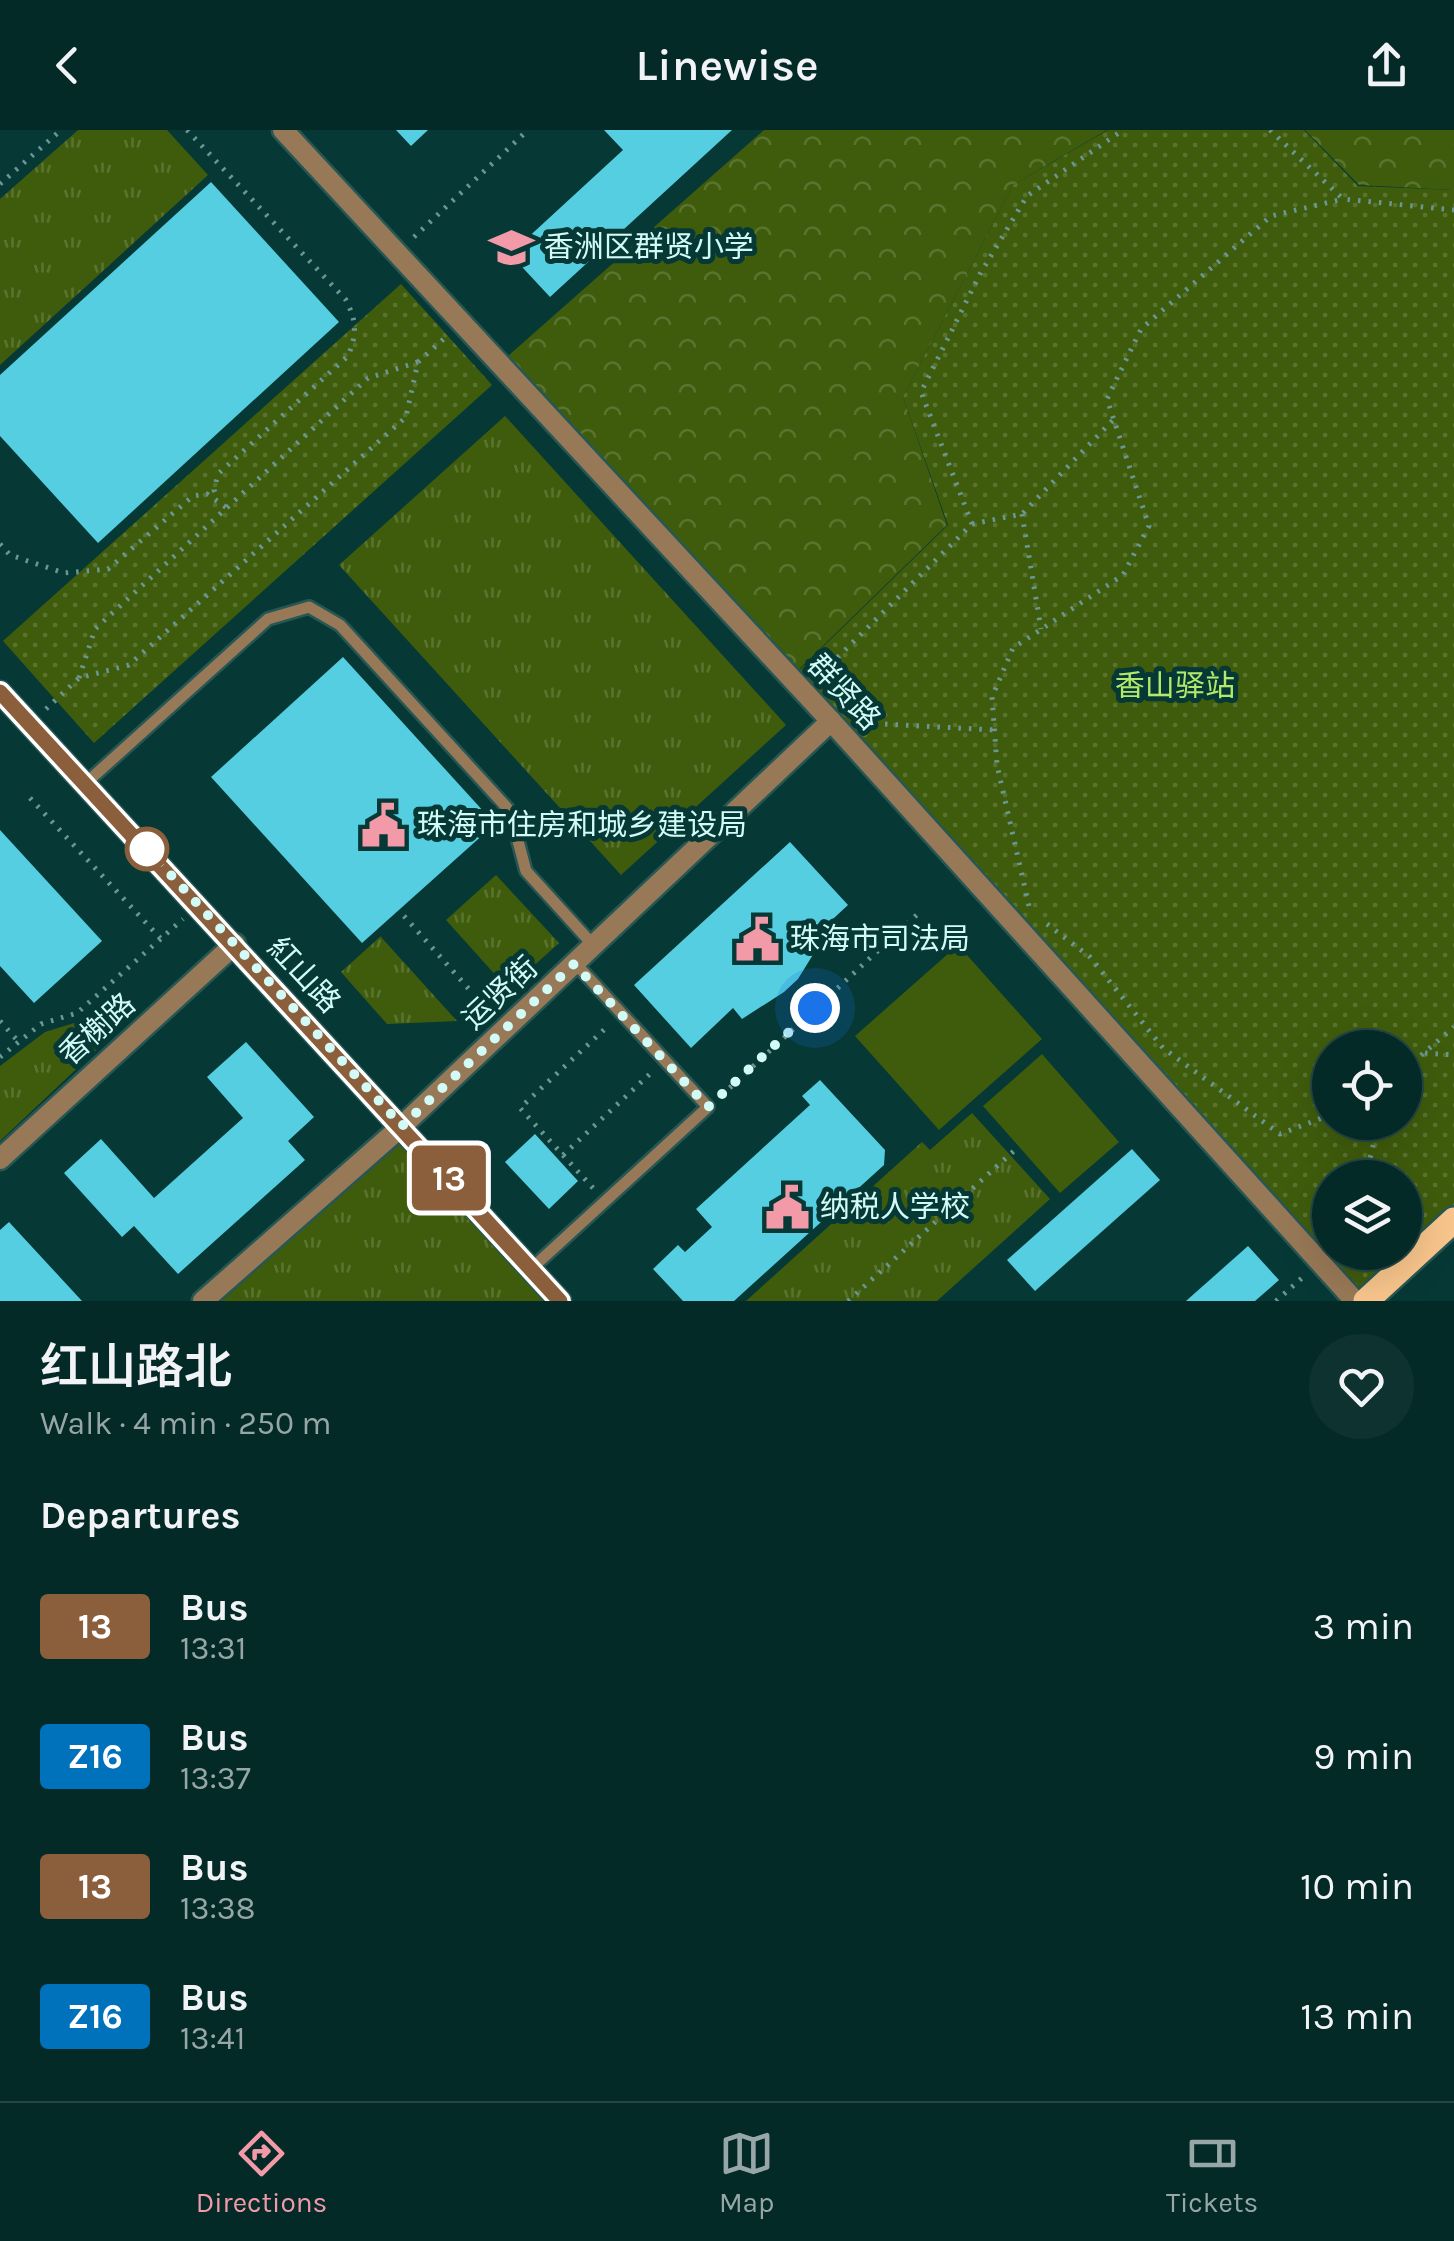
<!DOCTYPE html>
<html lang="en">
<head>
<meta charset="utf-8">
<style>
	body { margin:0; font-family:Karla,"Noto Sans SC",sans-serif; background:#0d3230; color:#f1f3f6; height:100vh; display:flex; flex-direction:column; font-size:38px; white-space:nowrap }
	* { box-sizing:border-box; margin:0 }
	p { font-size:32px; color:#97a7a8 }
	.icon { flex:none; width:55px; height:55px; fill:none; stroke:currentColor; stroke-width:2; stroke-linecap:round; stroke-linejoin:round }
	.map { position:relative; height:1171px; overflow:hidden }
	.side { display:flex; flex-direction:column; background:#042a28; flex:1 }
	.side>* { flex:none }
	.badge { padding:0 20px; border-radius:8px; font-size:35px; line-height:65px }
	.fabs { position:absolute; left:1312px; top:900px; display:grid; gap:20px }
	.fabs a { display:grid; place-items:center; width:110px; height:110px; border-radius:50%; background:#042a28; box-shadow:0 10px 40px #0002,0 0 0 2px #254645; font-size:50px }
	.you { position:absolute; width:50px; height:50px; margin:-25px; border:8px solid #fff; border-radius:50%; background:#1a73e8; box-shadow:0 0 0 15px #1a73e833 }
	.map>.badge { position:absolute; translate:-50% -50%; box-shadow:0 0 0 5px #fff }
	h2 { padding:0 40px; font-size:38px; line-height:90px }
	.round { display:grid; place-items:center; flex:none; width:105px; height:105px; border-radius:52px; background:#0d3230 }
	.headline { display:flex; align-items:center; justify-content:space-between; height:170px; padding:0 40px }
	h1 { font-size:48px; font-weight:600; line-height:75px }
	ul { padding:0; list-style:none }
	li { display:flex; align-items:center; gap:30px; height:130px; padding:0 40px }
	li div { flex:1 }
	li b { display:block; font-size:38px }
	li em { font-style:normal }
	li .badge { min-width:110px; font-weight:700; text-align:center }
	header { display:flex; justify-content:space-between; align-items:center; height:130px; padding:0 40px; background:#042a28; font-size:45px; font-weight:600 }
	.dock { display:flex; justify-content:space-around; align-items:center; height:140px; border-top:2px solid #254645; background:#042a28; font-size:28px; color:#97a7a8 }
	.dock a { display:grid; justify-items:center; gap:5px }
	.dock .selected { color:#f39aa9 }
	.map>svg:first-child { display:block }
	.grass { fill:url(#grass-tufts) }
	.forest { fill:url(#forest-crowns) }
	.park { fill:url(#park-dots); fill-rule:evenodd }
	.pitch { fill:#3f5c0c }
	.building { fill:#54cee0 }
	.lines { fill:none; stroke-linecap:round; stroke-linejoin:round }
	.service-casing { stroke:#275754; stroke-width:16 }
	.minor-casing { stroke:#275754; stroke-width:25 }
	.tertiary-casing { stroke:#275754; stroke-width:25 }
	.primary-casing { stroke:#275754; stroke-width:30 }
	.path { stroke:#6a9793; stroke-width:5; stroke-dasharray:2.5 8; stroke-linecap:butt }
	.service { stroke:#987957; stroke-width:11 }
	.minor { stroke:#987957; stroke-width:20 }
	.tertiary { stroke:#987957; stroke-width:20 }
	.primary { stroke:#f8c58c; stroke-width:25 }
	.line-casing { stroke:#fff; stroke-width:22 }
	.line { stroke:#8b5e3c; stroke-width:15 }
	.walk { stroke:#d2faf6; stroke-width:10; stroke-dasharray:0 18 }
	.stop-dot { fill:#fff; stroke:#8b5e3c; stroke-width:5 }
	.labels { text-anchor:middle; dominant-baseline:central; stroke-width:10; stroke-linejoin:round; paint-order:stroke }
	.poi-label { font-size:30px; fill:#d2faf6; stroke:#063835; text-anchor:start }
	.park-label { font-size:30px; fill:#b2e96a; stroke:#063835 }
	.street-label { font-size:30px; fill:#d2faf6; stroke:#063835 }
</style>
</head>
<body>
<header><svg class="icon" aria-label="back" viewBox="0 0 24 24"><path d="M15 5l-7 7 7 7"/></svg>Linewise<svg class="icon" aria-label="share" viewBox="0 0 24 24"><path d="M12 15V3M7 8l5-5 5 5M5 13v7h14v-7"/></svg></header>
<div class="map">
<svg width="1454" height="1171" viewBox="0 0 1454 1171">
	<defs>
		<pattern id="grass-tufts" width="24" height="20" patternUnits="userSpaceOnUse" patternTransform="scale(2.5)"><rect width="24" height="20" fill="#3f5c0c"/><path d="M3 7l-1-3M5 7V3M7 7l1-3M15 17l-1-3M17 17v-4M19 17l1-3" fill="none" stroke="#5a7430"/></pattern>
		<pattern id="forest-crowns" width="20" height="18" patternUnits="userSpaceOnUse" patternTransform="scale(2.5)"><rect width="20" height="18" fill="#3f5c0c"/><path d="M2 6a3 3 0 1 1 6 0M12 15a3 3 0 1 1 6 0" fill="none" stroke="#5a7430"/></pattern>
		<pattern id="park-dots" width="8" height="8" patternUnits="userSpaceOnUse" patternTransform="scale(2.5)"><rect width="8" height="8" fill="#3f5c0c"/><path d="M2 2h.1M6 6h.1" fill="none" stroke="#5a7430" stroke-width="1.8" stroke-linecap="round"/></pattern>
	</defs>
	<rect width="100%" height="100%" fill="#063835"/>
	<!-- grass -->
	<g class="grass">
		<polygon points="78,0 167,0 208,45 0,235 0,69"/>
		<polygon points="505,286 786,595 621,745 339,435"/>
		<polygon points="496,745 559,813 508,859 446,790"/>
		<polygon points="381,806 381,807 457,891 387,894 341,842"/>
		<polygon points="84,890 105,912 0,1011 0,936 45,902"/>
		<polygon points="972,983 1050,1069 937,1171 746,1171 922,1012 930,1020"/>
		<polygon points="402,1007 551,1171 220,1171"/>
	</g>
	<!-- forest -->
	<g class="forest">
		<polygon points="764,0 1107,0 1013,55 903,267 947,395 791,547 500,233"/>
		<polygon points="1305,0 1454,0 1454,60 1359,55"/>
	</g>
	<!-- park -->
	<g class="park">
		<path d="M 1108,0 L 1304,0 L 1358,56 L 1454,60 L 1454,1090 L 1365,1171 L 791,548 L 948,395 L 903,267 L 1013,55 ZM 1330,918 L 1405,918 L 1405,992 L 1330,992 ZM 1330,1048 L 1405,1048 L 1405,1122 L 1330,1122 Z"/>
		<polygon points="401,154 492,255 94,613 3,511"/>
	</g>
	<!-- pitch -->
	<g class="pitch">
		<polygon points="958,815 1042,909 939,1000 855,906"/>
		<polygon points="1042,924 1119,1012 1060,1063 983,976"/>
	</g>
	<!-- building -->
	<g class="building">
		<polygon points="396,0 428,0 411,16"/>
		<polygon points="604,0 732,0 550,167 510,124 623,20"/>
		<polygon points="211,52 339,192 98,413 0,306 0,245"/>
		<polygon points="343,527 495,694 362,813 211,647"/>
		<polygon points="0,700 102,811 34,873 0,836"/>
		<polygon points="790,712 848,775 806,814 814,823 798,849 784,862 742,889 733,878 691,918 634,855"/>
		<polygon points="246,912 314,987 288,1011 305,1030 178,1144 134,1096 122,1107 64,1043 101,1009 154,1068 243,988 207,947"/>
		<polygon points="820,950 885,1020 884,1035 734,1171 683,1171 653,1139 678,1115 685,1122 712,1097 696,1079 810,975 802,966"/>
		<polygon points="535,1004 578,1051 549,1079 505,1032"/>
		<polygon points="1132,1019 1160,1050 1035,1161 1007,1130"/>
		<polygon points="9,1092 82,1171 0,1171 0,1100"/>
		<polygon points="1248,1116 1279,1150 1255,1171 1186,1171"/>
	</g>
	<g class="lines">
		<defs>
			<g id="service">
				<polyline points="86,653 268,489 309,477 340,495 510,681 526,741 594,816"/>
				<polyline points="531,1139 708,977 575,833"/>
			</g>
			<g id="minor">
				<polyline points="283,0 831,591 1355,1171"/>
				<polyline points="0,1029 235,814"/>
				<polyline points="203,1171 402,996 831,591"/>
			</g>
			<polyline id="tertiary" points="0,562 560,1171"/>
			<polyline id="primary" points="1366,1171 1454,1090"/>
		</defs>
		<!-- service casing -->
		<use href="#service" class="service-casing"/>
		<!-- minor casing -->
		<use href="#minor" class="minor-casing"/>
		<!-- tertiary casing -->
		<use href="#tertiary" class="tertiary-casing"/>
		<!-- primary casing -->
		<use href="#primary" class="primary-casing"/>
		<!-- path -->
		<g class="path">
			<path d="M 187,0 L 346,170 C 357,192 357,204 348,226 L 218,344 L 214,360 L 217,367"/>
			<polyline points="1270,0 1343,69 1454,80"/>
			<polyline points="0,54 61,0"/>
			<polyline points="414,107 528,0"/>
			<polyline points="1022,384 1041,499"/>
			<polyline points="972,394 1022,384 1113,290"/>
			<polyline points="0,414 10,425 64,443 108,439 193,366 207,364 227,378"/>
			<polyline points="79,548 95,499 368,248 418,232"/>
			<polyline points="827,554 826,539 972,394 921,262 980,144 1027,66 1123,0"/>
			<polyline points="46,579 79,548 129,535 406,287 418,232 447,206"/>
			<polyline points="864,593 995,600"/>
			<polyline points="30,668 161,809"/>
			<polyline points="1029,776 997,635 992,567 1013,518 1123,445 1149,396 1107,269 1141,199 1271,86 1343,69"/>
			<polyline points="404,786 492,885"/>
			<polyline points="1047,794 1090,827 1163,918 1280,1004 1330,985"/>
			<polyline points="0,891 18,911"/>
			<polyline points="1425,923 1454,925"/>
			<polyline points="0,927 41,894 77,883 183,789"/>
			<polyline points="1405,939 1454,897"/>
			<polyline points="722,965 922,780"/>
			<polyline points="563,1025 652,942"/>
			<polyline points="1365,1048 1379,992"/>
			<polyline points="593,1058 520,978 608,896"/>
			<polyline points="848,1171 1016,1019"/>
			<polyline points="1276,1171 1303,1147"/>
		</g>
		<!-- service -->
		<use href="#service" class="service"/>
		<!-- minor -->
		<use href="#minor" class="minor"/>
		<!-- tertiary -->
		<use href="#tertiary" class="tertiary"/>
		<!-- primary -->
		<use href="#primary" class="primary"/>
	</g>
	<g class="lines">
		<defs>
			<polyline id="line" points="0,562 560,1171"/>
		</defs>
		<!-- line casing -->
		<use href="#line" class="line-casing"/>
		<!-- line -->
		<use href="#line" class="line"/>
		<!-- walk -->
		<polyline class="walk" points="147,719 402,996 574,834 708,977 815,878"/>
	</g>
	<!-- icons -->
	<defs>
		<symbol id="school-bare" viewBox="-9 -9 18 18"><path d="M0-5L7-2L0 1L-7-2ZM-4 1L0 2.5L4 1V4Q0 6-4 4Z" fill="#f39aa9" stroke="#063835" stroke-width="2.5" paint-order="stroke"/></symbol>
		<symbol id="civic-bare" viewBox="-9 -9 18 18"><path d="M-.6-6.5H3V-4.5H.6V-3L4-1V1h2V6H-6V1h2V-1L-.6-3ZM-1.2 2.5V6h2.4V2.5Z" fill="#f39aa9" stroke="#063835" stroke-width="2.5" paint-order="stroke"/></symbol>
	</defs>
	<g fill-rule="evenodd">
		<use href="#school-bare" x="480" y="86" width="63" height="63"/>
		<use href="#civic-bare" x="352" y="664" width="63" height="63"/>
		<use href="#civic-bare" x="726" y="778" width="63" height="63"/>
		<use href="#civic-bare" x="756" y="1046" width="63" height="63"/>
	</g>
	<!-- markers -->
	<circle class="stop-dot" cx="147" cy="719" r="20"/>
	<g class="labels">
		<!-- poi labels -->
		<g class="poi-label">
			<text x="544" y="117">香洲区群贤小学</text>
			<text x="417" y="695">珠海市住房和城乡建设局</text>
			<text x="790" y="809">珠海市司法局</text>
			<text x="820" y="1077">纳税人学校</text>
		</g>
		<!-- park labels -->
		<g class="park-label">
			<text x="1175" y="556">香山驿站</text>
		</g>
		<!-- street labels -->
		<g class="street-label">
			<text transform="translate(844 562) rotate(47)">群贤路</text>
			<text transform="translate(304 845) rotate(47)">紅山路</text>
			<text transform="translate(500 863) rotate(-43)">运贤街</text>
			<text transform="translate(97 899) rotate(-42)">香榭路</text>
		</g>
	</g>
</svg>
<div class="fabs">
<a><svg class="icon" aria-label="locate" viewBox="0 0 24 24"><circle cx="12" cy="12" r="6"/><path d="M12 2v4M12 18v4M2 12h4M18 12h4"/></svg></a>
<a><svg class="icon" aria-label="layers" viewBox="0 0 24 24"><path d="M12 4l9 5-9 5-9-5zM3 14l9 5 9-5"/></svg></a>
</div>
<div class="you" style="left:815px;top:878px"></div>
<b class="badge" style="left:449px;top:1048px;background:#8b5e3c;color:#fff">13</b>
</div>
<section class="side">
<div class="headline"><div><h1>红山路北</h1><p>Walk · 4 min · 250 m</p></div><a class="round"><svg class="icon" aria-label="heart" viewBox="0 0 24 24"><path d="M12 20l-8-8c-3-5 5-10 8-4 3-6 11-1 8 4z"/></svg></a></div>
<h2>Departures</h2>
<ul>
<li><span class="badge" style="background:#8b5e3c;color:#fff">13</span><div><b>Bus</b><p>13:31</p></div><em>3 min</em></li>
<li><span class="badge" style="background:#0072bc;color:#fff">Z16</span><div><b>Bus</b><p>13:37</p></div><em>9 min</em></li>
<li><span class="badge" style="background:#8b5e3c;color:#fff">13</span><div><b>Bus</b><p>13:38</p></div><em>10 min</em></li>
<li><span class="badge" style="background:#0072bc;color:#fff">Z16</span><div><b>Bus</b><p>13:41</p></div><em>13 min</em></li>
</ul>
</section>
<nav class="dock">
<a class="selected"><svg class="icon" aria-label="directions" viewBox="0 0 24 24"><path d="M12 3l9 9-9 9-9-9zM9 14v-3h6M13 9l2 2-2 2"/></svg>Directions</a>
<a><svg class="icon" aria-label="map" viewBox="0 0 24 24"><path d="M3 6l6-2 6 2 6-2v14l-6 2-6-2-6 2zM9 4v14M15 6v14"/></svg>Map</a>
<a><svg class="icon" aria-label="tickets" viewBox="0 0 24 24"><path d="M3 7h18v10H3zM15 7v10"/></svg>Tickets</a>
</nav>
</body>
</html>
